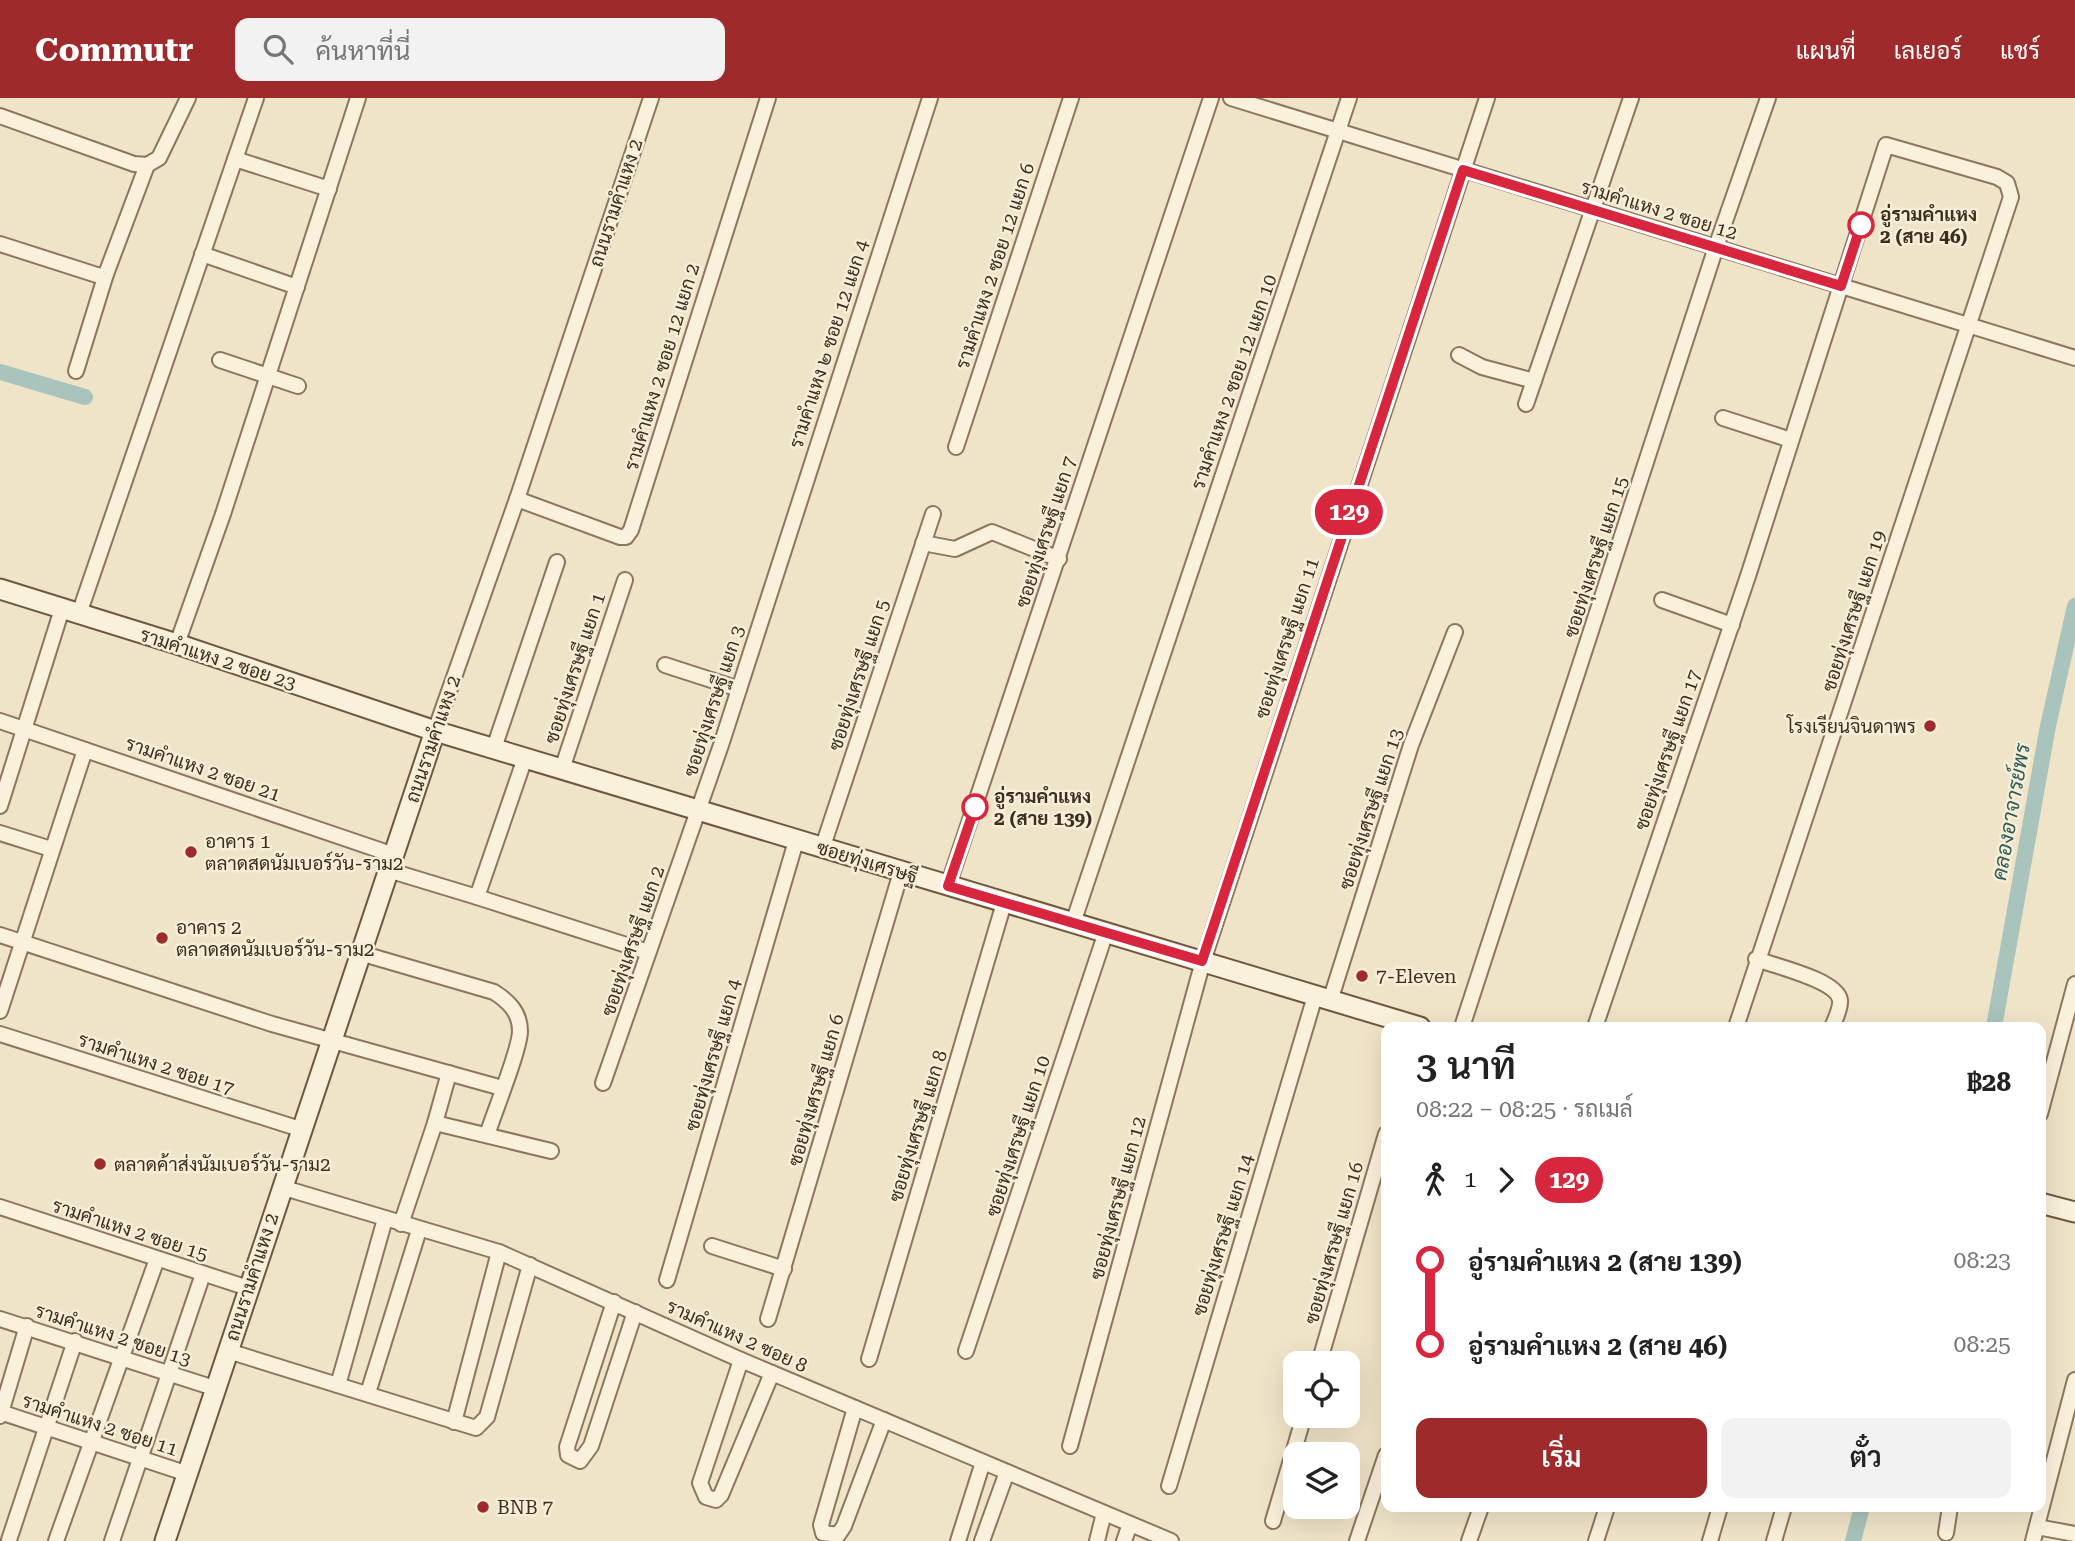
<!DOCTYPE html>
<html lang="th">
<head>
<meta charset="utf-8">
<style>
	body { margin:0; font-family:"Roboto Serif",Sarabun,serif; background:#f2f2f2; color:#222; height:100vh; display:flex; flex-direction:column; font-size:26px; white-space:nowrap }
	* { box-sizing:border-box; margin:0 }
	p { font-size:23px; color:#767676 }
	.icon { flex:none; width:38px; height:38px; fill:none; stroke:currentColor; stroke-width:2; stroke-linecap:round; stroke-linejoin:round }
	.map { position:relative; flex:1; overflow:hidden }
	.drawer { position:absolute; left:1381px; top:924px; width:665px; height:490px; display:flex; flex-direction:column; background:#fff; border-radius:14px; box-shadow:0 7px 28px #0002 }
	.drawer>* { flex:none }
	.badge { padding:0 14px; border-radius:23px; font-size:24px; line-height:46px }
	.fabs { position:absolute; left:1283px; top:1253px; display:grid; gap:14px }
	.fabs a { display:grid; place-items:center; width:77px; height:77px; border-radius:14px; background:#fff; box-shadow:0 7px 28px #0002; font-size:35px }
	.map>.badge { position:absolute; translate:-50% -50%; box-shadow:0 0 0 4px #fff }
	.legs { display:flex; align-items:center; gap:10px; height:77px; padding:0 35px; font-size:23px }
	.legs p { margin-inline-start:auto }
	.summary { display:flex; align-items:center; justify-content:space-between; height:119px; padding:0 35px }
	h1 { font-size:38px; font-weight:600; line-height:52px }
	.cta { display:flex; gap:14px; margin-top:auto; padding:14px 35px }
	.cta a { flex:1; height:80px; border-radius:14px; background:#9e2a2b; color:#fff; font-size:28px; font-weight:600; line-height:80px; text-align:center }
	.cta a+a { background:#f2f2f2; color:#222 }
	ul { padding:0 35px; list-style:none }
	li { display:flex; align-items:center; gap:24px; height:84px; font-size:26px }
	li i { display:grid; place-items:center; width:10px; height:100%; margin:0 9px; background:currentColor }
	li i::after { content:''; width:18px; height:18px; margin:-9px; border:5px solid; border-radius:50%; background:#fff }
	li p { margin-inline-start:auto }
	li:first-child i { background:linear-gradient(#0000 50%,currentColor 0) }
	li:last-child i { background:linear-gradient(currentColor 50%,#0000 0) }
	header { display:flex; align-items:center; gap:42px; box-sizing:border-box; height:98px; padding:0 35px; background:#9e2a2b; color:#fff }
	header strong { font-size:33px }
	nav { display:flex; gap:38px; margin-inline-start:auto; font-size:24px }
	.search { width:490px; height:63px; background:#f2f2f2; display:flex; align-items:center; gap:18px; box-sizing:border-box; padding:0 24px; border-radius:14px; color:#767676; font-size:26px }
	.map>svg:first-child { display:block }
	.lines { fill:none; stroke-linecap:round; stroke-linejoin:round }
	.canal { stroke:#a9c4bc; stroke-width:16 }
	.street-casing { stroke:#8d765c; stroke-width:18 }
	.secondary-casing { stroke:#6f573f; stroke-width:23 }
	.street { stroke:#faf1dc; stroke-width:14 }
	.secondary { stroke:#faf1dc; stroke-width:19 }
	.line-1-casing { stroke:#fff; stroke-width:16 }
	.line-1 { stroke:#d7263d; stroke-width:10 }
	.stop-1-dot { fill:#fff; stroke:#d7263d; stroke-width:3.5 }
	.poi-dot { fill:#9e2a2b; stroke:#f7eed8; stroke-width:2.5 }
	.labels { text-anchor:middle; dominant-baseline:central; stroke-width:5; stroke-linejoin:round; paint-order:stroke }
	.street-label { font-size:19px; fill:#3d2e20; stroke:#f7eed8 }
	.stop-label { font-size:19px; font-weight:bold; fill:#3d2e20; stroke:#f7eed8; text-anchor:start }
	.poi-label { font-size:19px; fill:#3d2e20; stroke:#f7eed8; text-anchor:start }
	.water-label { font-size:21px; font-style:italic; fill:#2f5d5a; stroke:#f7eed8 }
</style>
</head>
<body>
<header>
<strong>Commutr</strong>
<div class="search"><svg class="icon" aria-label="search" viewBox="0 0 24 24"><circle cx="10" cy="10" r="6"/><path d="M15 15l6 6"/></svg>ค้นหาที่นี่</div>
<nav><a>แผนที่</a><a>เลเยอร์</a><a>แชร์</a></nav>
</header>
<div class="map">
<svg width="2075" height="1443" viewBox="0 0 2075 1443">
	<rect width="100%" height="100%" fill="#f0e4c8"/>
	<g class="lines">
		<!-- canal -->
		<g class="canal">
			<polyline points="0,274 85,299"/>
			<polyline points="1994,929 2048,628 2075,508"/>
			<polyline points="1853,1443 1862,1409"/>
		</g>
		<defs>
			<g id="street">
				<polyline points="1231,0 2075,260"/>
				<polyline points="0,18 134,66 147,67 159,60 188,0"/>
				<polyline points="235,61 329,91"/>
				<polyline points="0,146 100,178 106,176 147,67"/>
				<polyline points="202,156 297,189"/>
				<polyline points="1459,257 1482,269 1534,283"/>
				<polyline points="220,262 298,288"/>
				<polyline points="76,273 106,176"/>
				<polyline points="1526,306 1631,0"/>
				<polyline points="1723,320 1791,342"/>
				<polyline points="956,349 1071,0"/>
				<polyline points="517,401 620,439 626,439 631,432 768,0"/>
				<polyline points="923,445 955,451 992,434 1059,461"/>
				<polyline points="1662,502 1732,527"/>
				<polyline points="79,516 256,0"/>
				<polyline points="177,546 223,416 358,0"/>
				<polyline points="665,567 739,591"/>
				<polyline points="0,623 394,757"/>
				<polyline points="435,633 517,401 651,0"/>
				<polyline points="494,650 557,464"/>
				<polyline points="525,660 477,799 648,854"/>
				<polyline points="562,671 625,482"/>
				<polyline points="0,708 62,511"/>
				<polyline points="0,735 51,751"/>
				<polyline points="822,751 933,416"/>
				<polyline points="388,772 477,799"/>
				<polyline points="948,788 1211,0"/>
				<polyline points="1073,825 1349,0"/>
				<polyline points="0,837 272,926 502,990"/>
				<path d="M 360,855 L 494,894 C 508,903 520,914 520,933 C 520,951 494,1015 487,1037"/>
				<path d="M 1756,861 C 1775,868 1837,882 1840,902 C 1841,910 1835,922 1832,929"/>
				<polyline points="1330,903 1411,647 1455,534"/>
				<polyline points="0,913 85,652"/>
				<polyline points="1462,929 1716,149 1768,0"/>
				<polyline points="1595,929 1748,478 1886,47 1997,79 2007,85 2011,99 1736,929"/>
				<polyline points="0,936 300,1031"/>
				<polyline points="603,985 721,647 930,0"/>
				<polyline points="2040,1016 2075,886"/>
				<polyline points="435,1025 449,975"/>
				<polyline points="281,1089 499,1154 741,1262 1171,1443"/>
				<polyline points="0,1109 248,1190"/>
				<polyline points="401,1126 435,1025 551,1053"/>
				<polyline points="712,1148 784,1171"/>
				<polyline points="667,1182 796,743"/>
				<polyline points="614,1204 567,1349 568,1357 580,1363 591,1348 635,1214"/>
				<polyline points="0,1221 214,1290"/>
				<polyline points="768,1221 901,774"/>
				<polyline points="228,1253 476,1330 487,1319 530,1167"/>
				<polyline points="966,1253 1106,834"/>
				<polyline points="869,1261 1004,805"/>
				<polyline points="741,1262 700,1385 706,1399 716,1402 721,1397 772,1275"/>
				<polyline points="1319,1265 1386,1036"/>
				<polyline points="338,1287 385,1121"/>
				<polyline points="368,1295 419,1132"/>
				<polyline points="855,1310 821,1427 823,1435 838,1437 844,1428 884,1322"/>
				<polyline points="0,1314 188,1376"/>
				<polyline points="0,1318 27,1228"/>
				<polyline points="454,1324 499,1154"/>
				<polyline points="1070,1348 1203,863 1487,0"/>
				<polyline points="1169,1388 1315,898"/>
				<polyline points="1273,1423 1304,1318"/>
				<polyline points="2037,1429 2075,1436"/>
				<polyline points="1946,1435 1950,1409"/>
				<polyline points="9,1442 75,1243"/>
				<polyline points="56,1443 157,1161"/>
				<polyline points="112,1443 203,1176"/>
				<polyline points="958,1443 983,1364"/>
				<polyline points="982,1443 1007,1374"/>
				<polyline points="1097,1443 1104,1415"/>
				<polyline points="1124,1443 1130,1426"/>
				<polyline points="1357,1443 1386,1357"/>
				<polyline points="1469,1443 1481,1409"/>
				<polyline points="1596,1443 1607,1409"/>
				<polyline points="1710,1443 1720,1409"/>
				<polyline points="1774,1443 1784,1409"/>
				<polyline points="2033,1443 2075,1282"/>
			</g>
			<g id="secondary">
				<polyline points="0,491 177,546 435,633 1420,929"/>
				<polyline points="2040,1105 2075,1114"/>
				<polyline points="165,1443 435,633"/>
			</g>
		</defs>
		<!-- street casing -->
		<use href="#street" class="street-casing"/>
		<!-- secondary casing -->
		<use href="#secondary" class="secondary-casing"/>
		<!-- street -->
		<use href="#street" class="street"/>
		<!-- secondary -->
		<use href="#secondary" class="secondary"/>
	</g>
	<g class="lines">
		<defs>
			<polyline id="line-1" points="975,709 948,788 1202,863 1463,72 1841,188 1861,127"/>
		</defs>
		<!-- line-1 casing -->
		<use href="#line-1" class="line-1-casing"/>
		<!-- line-1 -->
		<use href="#line-1" class="line-1"/>
	</g>
	<!-- markers -->
	<g class="stop-1-dot">
		<circle cx="1861" cy="127" r="12"/>
		<circle cx="975" cy="709" r="12"/>
	</g>
	<g class="poi-dot">
		<circle cx="1930" cy="628" r="7"/>
		<circle cx="191" cy="754" r="7"/>
		<circle cx="162" cy="840" r="7"/>
		<circle cx="1362" cy="878" r="7"/>
		<circle cx="100" cy="1066" r="7"/>
		<circle cx="483" cy="1409" r="7"/>
	</g>
	<g class="labels">
		<!-- street labels -->
		<g class="street-label">
			<text transform="translate(616 105) rotate(-72)">ถนนรามคำแหง 2</text>
			<text transform="translate(1659 112) rotate(17)">รามคำแหง 2 ซอย 12</text>
			<text transform="translate(995 168) rotate(-72)">รามคำแหง 2 ซอย 12 แยก 6</text>
			<text transform="translate(829 246) rotate(-72)">รามคำแหง ๒ ซอย 12 แยก 4</text>
			<text transform="translate(662 269) rotate(-73)">รามคำแหง 2 ซอย 12 แยก 2</text>
			<text transform="translate(1234 284) rotate(-71)">รามคำแหง 2 ซอย 12 แยก 10</text>
			<text transform="translate(1046 434) rotate(-72)">ซอยทุ่งเศรษฐี แยก 7</text>
			<text transform="translate(1596 459) rotate(-72)">ซอยทุ่งเศรษฐี แยก 15</text>
			<text transform="translate(1854 513) rotate(-72)">ซอยทุ่งเศรษฐี แยก 19</text>
			<text transform="translate(1287 540) rotate(-72)">ซอยทุ่งเศรษฐี แยก 11</text>
			<text transform="translate(218 561) rotate(18)">รามคำแหง 2 ซอย 23</text>
			<text transform="translate(575 570) rotate(-72)">ซอยทุ่งเศรษฐี แยก 1</text>
			<text transform="translate(859 577) rotate(-72)">ซอยทุ่งเศรษฐี แยก 5</text>
			<text transform="translate(714 603) rotate(-72)">ซอยทุ่งเศรษฐี แยก 3</text>
			<text transform="translate(433 641) rotate(-71)">ถนนรามคำแหง 2</text>
			<text transform="translate(1668 652) rotate(-71)">ซอยทุ่งเศรษฐี แยก 17</text>
			<text transform="translate(203 671) rotate(19)">รามคำแหง 2 ซอย 21</text>
			<text transform="translate(1371 711) rotate(-72)">ซอยทุ่งเศรษฐี แยก 13</text>
			<text transform="translate(867 764) rotate(17)">ซอยทุ่งเศรษฐี</text>
			<text transform="translate(633 843) rotate(-71)">ซอยทุ่งเศรษฐี แยก 2</text>
			<text transform="translate(713 957) rotate(-74)">ซอยทุ่งเศรษฐี แยก 4</text>
			<text transform="translate(156 966) rotate(18)">รามคำแหง 2 ซอย 17</text>
			<text transform="translate(816 992) rotate(-74)">ซอยทุ่งเศรษฐี แยก 6</text>
			<text transform="translate(918 1028) rotate(-73)">ซอยทุ่งเศรษฐี แยก 8</text>
			<text transform="translate(1018 1038) rotate(-72)">ซอยทุ่งเศรษฐี แยก 10</text>
			<text transform="translate(1118 1100) rotate(-75)">ซอยทุ่งเศรษฐี แยก 12</text>
			<text transform="translate(130 1132) rotate(18)">รามคำแหง 2 ซอย 15</text>
			<text transform="translate(1223 1137) rotate(-73)">ซอยทุ่งเศรษฐี แยก 14</text>
			<text transform="translate(1334 1145) rotate(-74)">ซอยทุ่งเศรษฐี แยก 16</text>
			<text transform="translate(252 1179) rotate(-72)">ถนนรามคำแหง 2</text>
			<text transform="translate(113 1237) rotate(18)">รามคำแหง 2 ซอย 13</text>
			<text transform="translate(737 1238) rotate(24)">รามคำแหง 2 ซอย 8</text>
			<text transform="translate(100 1327) rotate(18)">รามคำแหง 2 ซอย 11</text>
		</g>
		<!-- stop labels -->
		<g class="stop-label">
			<text x="1880" y="116">อู่รามคำแหง<tspan x="1880" dy="22">2 (สาย 46)</tspan></text>
			<text x="994" y="698">อู่รามคำแหง<tspan x="994" dy="22">2 (สาย 139)</tspan></text>
		</g>
		<!-- poi labels -->
		<g class="poi-label">
			<text x="1916" y="628" text-anchor="end">โรงเรียนจินดาพร</text>
			<text x="205" y="743">อาคาร 1<tspan x="205" dy="22">ตลาดสดนัมเบอร์วัน-ราม2</tspan></text>
			<text x="176" y="829">อาคาร 2<tspan x="176" dy="22">ตลาดสดนัมเบอร์วัน-ราม2</tspan></text>
			<text x="1376" y="878">7-Eleven</text>
			<text x="114" y="1066">ตลาดค้าส่งนัมเบอร์วัน-ราม2</text>
			<text x="497" y="1409">BNB 7</text>
		</g>
		<!-- water labels -->
		<g class="water-label">
			<text transform="translate(2011 714) rotate(-80)">คลองอาจารย์พร</text>
		</g>
	</g>
</svg>
<div class="fabs">
<a><svg class="icon" aria-label="locate" viewBox="0 0 24 24"><circle cx="12" cy="12" r="6"/><path d="M12 2v4M12 18v4M2 12h4M18 12h4"/></svg></a>
<a><svg class="icon" aria-label="layers" viewBox="0 0 24 24"><path d="M12 4l9 5-9 5-9-5zM3 14l9 5 9-5"/></svg></a>
</div>
<b class="badge" style="left:1349px;top:414px;background:#d7263d;color:#fff">129</b>
<section class="drawer">
<div class="summary"><div><h1>3 นาที</h1><p>08:22 – 08:25 · รถเมล์</p></div><b>฿28</b></div>
<div class="legs"><svg class="icon" aria-label="walk" viewBox="0 0 24 24"><circle cx="13" cy="4" r="2"/><path d="M13 8l-2 6 4 7M11 14l-3 7M7 12l3-4h3l4 4"/></svg>1<svg class="icon" aria-label="forward" viewBox="0 0 24 24"><path d="M9 5l7 7-7 7"/></svg><b class="badge" style="background:#d7263d;color:#fff">129</b></div>
<ul>
<li><i style="color:#d7263d"></i><b>อู่รามคำแหง 2 (สาย 139)</b><p>08:23</p></li>
<li><i style="color:#d7263d"></i><b>อู่รามคำแหง 2 (สาย 46)</b><p>08:25</p></li>
</ul>
<div class="cta"><a>เริ่ม</a><a>ตั๋ว</a></div>
</section>
</div>
</body>
</html>
